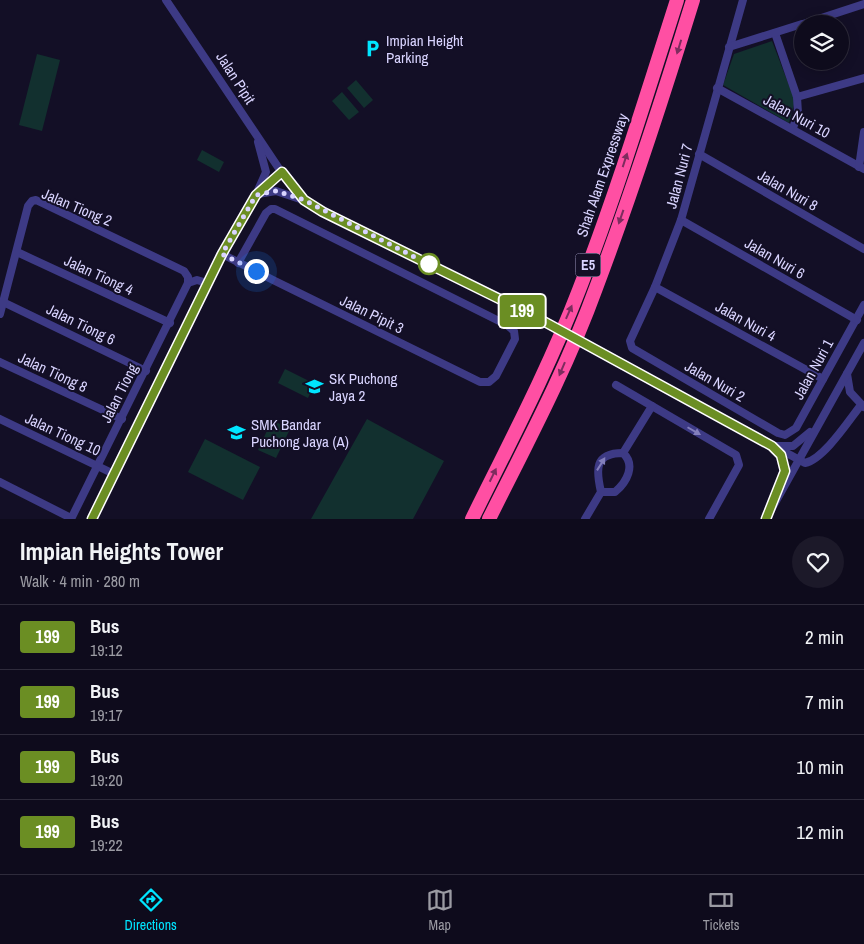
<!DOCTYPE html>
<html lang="en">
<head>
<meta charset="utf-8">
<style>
	body { margin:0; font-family:"Archivo Narrow",sans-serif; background:#1c1929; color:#f1f3f6; height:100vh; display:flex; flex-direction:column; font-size:19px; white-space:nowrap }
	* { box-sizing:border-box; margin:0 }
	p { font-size:16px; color:#9b9ba3 }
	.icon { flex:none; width:28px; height:28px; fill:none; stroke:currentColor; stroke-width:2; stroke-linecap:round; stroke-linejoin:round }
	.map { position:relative; height:519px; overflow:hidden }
	.details { display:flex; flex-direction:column; background:#0e0b1c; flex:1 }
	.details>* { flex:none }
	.badge { padding:0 10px; border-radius:4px; font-size:18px; line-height:32px }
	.fabs { position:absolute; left:794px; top:15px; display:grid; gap:10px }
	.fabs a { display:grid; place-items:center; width:55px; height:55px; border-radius:50%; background:#0e0b1c; box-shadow:0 2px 12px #0003,0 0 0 1px #2e2b3b; font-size:25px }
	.you { position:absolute; width:25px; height:25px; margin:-12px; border:4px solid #fff; border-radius:50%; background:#1a73e8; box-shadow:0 0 0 8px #1a73e833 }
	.map>.badge { position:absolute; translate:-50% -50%; box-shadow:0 0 0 2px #fff }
	.round { display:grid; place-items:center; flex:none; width:52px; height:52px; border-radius:26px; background:#1c1929 }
	.summary { display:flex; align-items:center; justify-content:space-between; height:85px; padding:0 20px }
	h1 { font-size:24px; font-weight:700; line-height:38px }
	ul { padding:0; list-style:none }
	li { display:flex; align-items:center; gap:15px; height:65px; padding:0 20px; border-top:1px solid #2e2b3b }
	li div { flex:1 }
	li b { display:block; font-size:19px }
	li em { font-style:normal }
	li .badge { min-width:55px; font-weight:700; text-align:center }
	.menu { display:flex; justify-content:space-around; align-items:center; height:70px; border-top:1px solid #2e2b3b; background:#0e0b1c; font-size:14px; color:#9b9ba3 }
	.menu a { display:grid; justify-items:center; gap:2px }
	.menu .active { color:#00e5ff }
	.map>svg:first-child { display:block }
	.green { fill:#12302f }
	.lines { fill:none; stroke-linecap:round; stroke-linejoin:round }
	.street { stroke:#3d3a85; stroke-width:8 }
	.highway { stroke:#ff4fa3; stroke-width:14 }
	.street-bridge { stroke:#3d3a85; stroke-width:8 }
	.oneway { fill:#7d2c5e }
	.oneway2 { fill:#837fbc }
	.line-casing { stroke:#fff; stroke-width:11 }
	.line { stroke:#6b8e23; stroke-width:8 }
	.walk { stroke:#d9d4ff; stroke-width:5; stroke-dasharray:0 9 }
	.stop-dot { fill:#fff; stroke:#6b8e23; stroke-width:2.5 }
	.labels { text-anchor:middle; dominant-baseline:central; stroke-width:4; stroke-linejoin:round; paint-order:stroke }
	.shield { fill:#130f26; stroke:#9e99be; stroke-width:1 }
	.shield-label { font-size:14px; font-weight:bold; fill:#d9d4ff }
	.poi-label { font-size:15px; fill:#d9d4ff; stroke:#130f26; text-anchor:start }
	.street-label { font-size:15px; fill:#d9d4ff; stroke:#130f26 }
</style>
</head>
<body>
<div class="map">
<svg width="864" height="519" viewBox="0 0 864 519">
	<rect width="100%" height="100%" fill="#130f26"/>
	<!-- green -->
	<g class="green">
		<polygon points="772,41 795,101 789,123 723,85 734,54"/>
		<polygon points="37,54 60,60 42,131 19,125"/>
		<polygon points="356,80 373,100 364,108 347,88"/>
		<polygon points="342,92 359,112 349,120 332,101"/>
		<polygon points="202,150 224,162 219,172 197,160"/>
		<polygon points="285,369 315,384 308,398 278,383"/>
		<polygon points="367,419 444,461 413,519 311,519"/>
		<polygon points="272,420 290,429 276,458 258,450"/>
		<polygon points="205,439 260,467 243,500 188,472"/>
	</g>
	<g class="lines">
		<!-- street -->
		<g class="street">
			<polyline points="166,0 282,173 304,200 351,226 534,316"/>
			<polyline points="743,0 681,220 655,287 630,341 632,348 778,433 785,435 796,428 864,305"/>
			<polyline points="803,24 864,4"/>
			<polyline points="775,33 797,97 798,113 793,128"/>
			<polyline points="729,47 802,24"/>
			<polyline points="717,88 864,169"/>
			<polyline points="797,97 864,78"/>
			<polyline points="258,142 266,172 258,190"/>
			<polyline points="699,154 864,249"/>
			<polyline points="859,167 864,132"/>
			<polyline points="258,194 276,191 303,200"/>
			<polyline points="681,220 857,320"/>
			<polyline points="17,252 170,323"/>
			<polyline points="222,254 273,280 480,382 489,382 496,376 515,339 514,331 507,325 275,209 271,209 266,213 238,263"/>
			<polyline points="188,283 197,280 207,283"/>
			<polyline points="655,287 823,379"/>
			<polyline points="3,302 146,371"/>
			<polyline points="0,314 28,206 32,201 36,200 184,271 188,277 188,283 71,519"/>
			<path d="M 602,352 L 805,463 C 824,459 849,420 861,405"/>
			<polyline points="0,362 122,419"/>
			<polyline points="847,374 850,392 864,407"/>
			<polyline points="616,385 736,455 739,465 709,519"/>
			<polyline points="0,419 114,474"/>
			<polyline points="777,446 793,446 810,432"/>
			<path d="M 776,451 C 788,463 784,473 778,488"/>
			<polyline points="623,453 652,406"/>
			<polyline points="0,482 71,518"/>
			<polyline points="92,519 222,254 256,195 282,173"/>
			<path d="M 585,519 L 601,492 C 596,470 594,453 623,453 C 636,465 627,482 615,492 L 601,492"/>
			<polyline points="766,519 864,343"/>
		</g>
		<!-- highway -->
		<g class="highway">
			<path d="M 472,519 C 509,444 549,368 579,290 C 616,195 646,97 677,0"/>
			<path d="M 489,519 C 527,443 567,368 596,288 C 632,193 663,97 693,0"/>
		</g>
		<!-- street-bridge -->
		<polyline class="street-bridge" points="534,316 602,352"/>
	</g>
	<!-- one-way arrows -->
	<defs><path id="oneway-solid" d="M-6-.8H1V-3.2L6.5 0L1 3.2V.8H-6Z" transform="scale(1.25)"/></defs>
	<g class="oneway">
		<use href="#oneway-solid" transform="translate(679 47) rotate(107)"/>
		<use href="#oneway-solid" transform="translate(625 160) rotate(-72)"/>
		<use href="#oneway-solid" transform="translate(621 217) rotate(109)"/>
		<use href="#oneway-solid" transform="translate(569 312) rotate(-66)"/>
		<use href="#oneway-solid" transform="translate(562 369) rotate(113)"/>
		<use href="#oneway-solid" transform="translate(493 475) rotate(-64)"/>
	</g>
	<g class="oneway2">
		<use href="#oneway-solid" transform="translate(694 431) rotate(30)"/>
		<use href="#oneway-solid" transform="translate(601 464) rotate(-58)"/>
	</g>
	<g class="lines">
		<defs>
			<polyline id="line" points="92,519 222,254 256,195 282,172 304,200 323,212 534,316 772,446 781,455 785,471 766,519"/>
		</defs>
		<!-- line casing -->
		<use href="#line" class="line-casing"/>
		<!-- line -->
		<use href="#line" class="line"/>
		<!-- walk -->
		<polyline class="walk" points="256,271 222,254 256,195 276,191 304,200 434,267 429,264"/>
	</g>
	<!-- icons -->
	<defs>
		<symbol id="parking-bare" viewBox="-9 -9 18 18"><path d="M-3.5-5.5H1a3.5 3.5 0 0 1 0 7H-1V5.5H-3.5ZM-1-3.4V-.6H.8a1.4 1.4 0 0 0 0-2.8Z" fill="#00e5ff" stroke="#130f26" stroke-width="2.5" paint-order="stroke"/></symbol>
		<symbol id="school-bare" viewBox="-9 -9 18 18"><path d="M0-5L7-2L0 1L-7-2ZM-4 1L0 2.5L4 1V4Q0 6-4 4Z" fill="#00e5ff" stroke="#130f26" stroke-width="2.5" paint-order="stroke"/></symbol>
	</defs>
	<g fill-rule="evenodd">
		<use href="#parking-bare" x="360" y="36" width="25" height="25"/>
		<use href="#school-bare" x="302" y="374" width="25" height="25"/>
		<use href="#school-bare" x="224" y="420" width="25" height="25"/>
	</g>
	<!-- markers -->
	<circle class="stop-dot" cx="429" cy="264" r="10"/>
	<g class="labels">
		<!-- shield labels -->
		<rect class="shield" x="575.5" y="253.5" width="25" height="23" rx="4"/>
		<g class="shield-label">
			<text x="588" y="265">E5</text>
		</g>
		<!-- poi labels -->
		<g class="poi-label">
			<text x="386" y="40">Impian Height<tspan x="386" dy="17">Parking</tspan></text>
			<text x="329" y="378">SK Puchong<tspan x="329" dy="17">Jaya 2</tspan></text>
			<text x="251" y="424">SMK Bandar<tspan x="251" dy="17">Puchong Jaya (A)</tspan></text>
		</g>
		<!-- street labels -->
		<g class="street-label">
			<text transform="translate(236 78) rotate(57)">Jalan Pipit</text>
			<text transform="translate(797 116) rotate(29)">Jalan Nuri 10</text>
			<text transform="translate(602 175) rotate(-71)">Shah Alam Expressway</text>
			<text transform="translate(679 176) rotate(-75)">Jalan Nuri 7</text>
			<text transform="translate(788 190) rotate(30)">Jalan Nuri 8</text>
			<text transform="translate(77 207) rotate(23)">Jalan Tiong 2</text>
			<text transform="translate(775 258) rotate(30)">Jalan Nuri 6</text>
			<text transform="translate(99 275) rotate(25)">Jalan Tiong 4</text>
			<text transform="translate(372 314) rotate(26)">Jalan Pipit 3</text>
			<text transform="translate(746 321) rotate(29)">Jalan Nuri 4</text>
			<text transform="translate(81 324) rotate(26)">Jalan Tiong 6</text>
			<text transform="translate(813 369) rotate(-61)">Jalan Nuri 1</text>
			<text transform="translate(53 372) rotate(25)">Jalan Tiong 8</text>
			<text transform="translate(715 381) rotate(30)">Jalan Nuri 2</text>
			<text transform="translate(119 393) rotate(-63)">Jalan Tiong</text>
			<text transform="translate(63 434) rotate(25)">Jalan Tiong 10</text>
		</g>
	</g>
</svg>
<div class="fabs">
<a><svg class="icon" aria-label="layers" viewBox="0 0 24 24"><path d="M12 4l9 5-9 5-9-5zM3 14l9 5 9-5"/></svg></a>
</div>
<div class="you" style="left:256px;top:271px"></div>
<b class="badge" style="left:522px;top:311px;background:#6b8e23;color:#fff">199</b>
</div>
<section class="details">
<div class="summary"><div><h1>Impian Heights Tower</h1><p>Walk · 4 min · 280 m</p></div><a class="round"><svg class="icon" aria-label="heart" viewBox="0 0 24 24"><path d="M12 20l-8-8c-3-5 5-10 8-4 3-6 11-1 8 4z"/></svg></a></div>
<ul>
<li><span class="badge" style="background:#6b8e23;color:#fff">199</span><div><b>Bus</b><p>19:12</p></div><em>2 min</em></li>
<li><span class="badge" style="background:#6b8e23;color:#fff">199</span><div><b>Bus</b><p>19:17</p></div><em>7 min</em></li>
<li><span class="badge" style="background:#6b8e23;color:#fff">199</span><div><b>Bus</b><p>19:20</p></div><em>10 min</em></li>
<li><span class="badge" style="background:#6b8e23;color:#fff">199</span><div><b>Bus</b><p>19:22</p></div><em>12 min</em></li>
</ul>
</section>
<nav class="menu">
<a class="active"><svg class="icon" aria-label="directions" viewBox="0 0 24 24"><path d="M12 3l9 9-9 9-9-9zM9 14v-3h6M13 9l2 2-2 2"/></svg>Directions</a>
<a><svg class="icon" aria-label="map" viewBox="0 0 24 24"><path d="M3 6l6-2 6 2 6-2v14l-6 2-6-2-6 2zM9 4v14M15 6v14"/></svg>Map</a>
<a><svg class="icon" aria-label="tickets" viewBox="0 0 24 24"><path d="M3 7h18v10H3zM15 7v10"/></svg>Tickets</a>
</nav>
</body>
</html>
